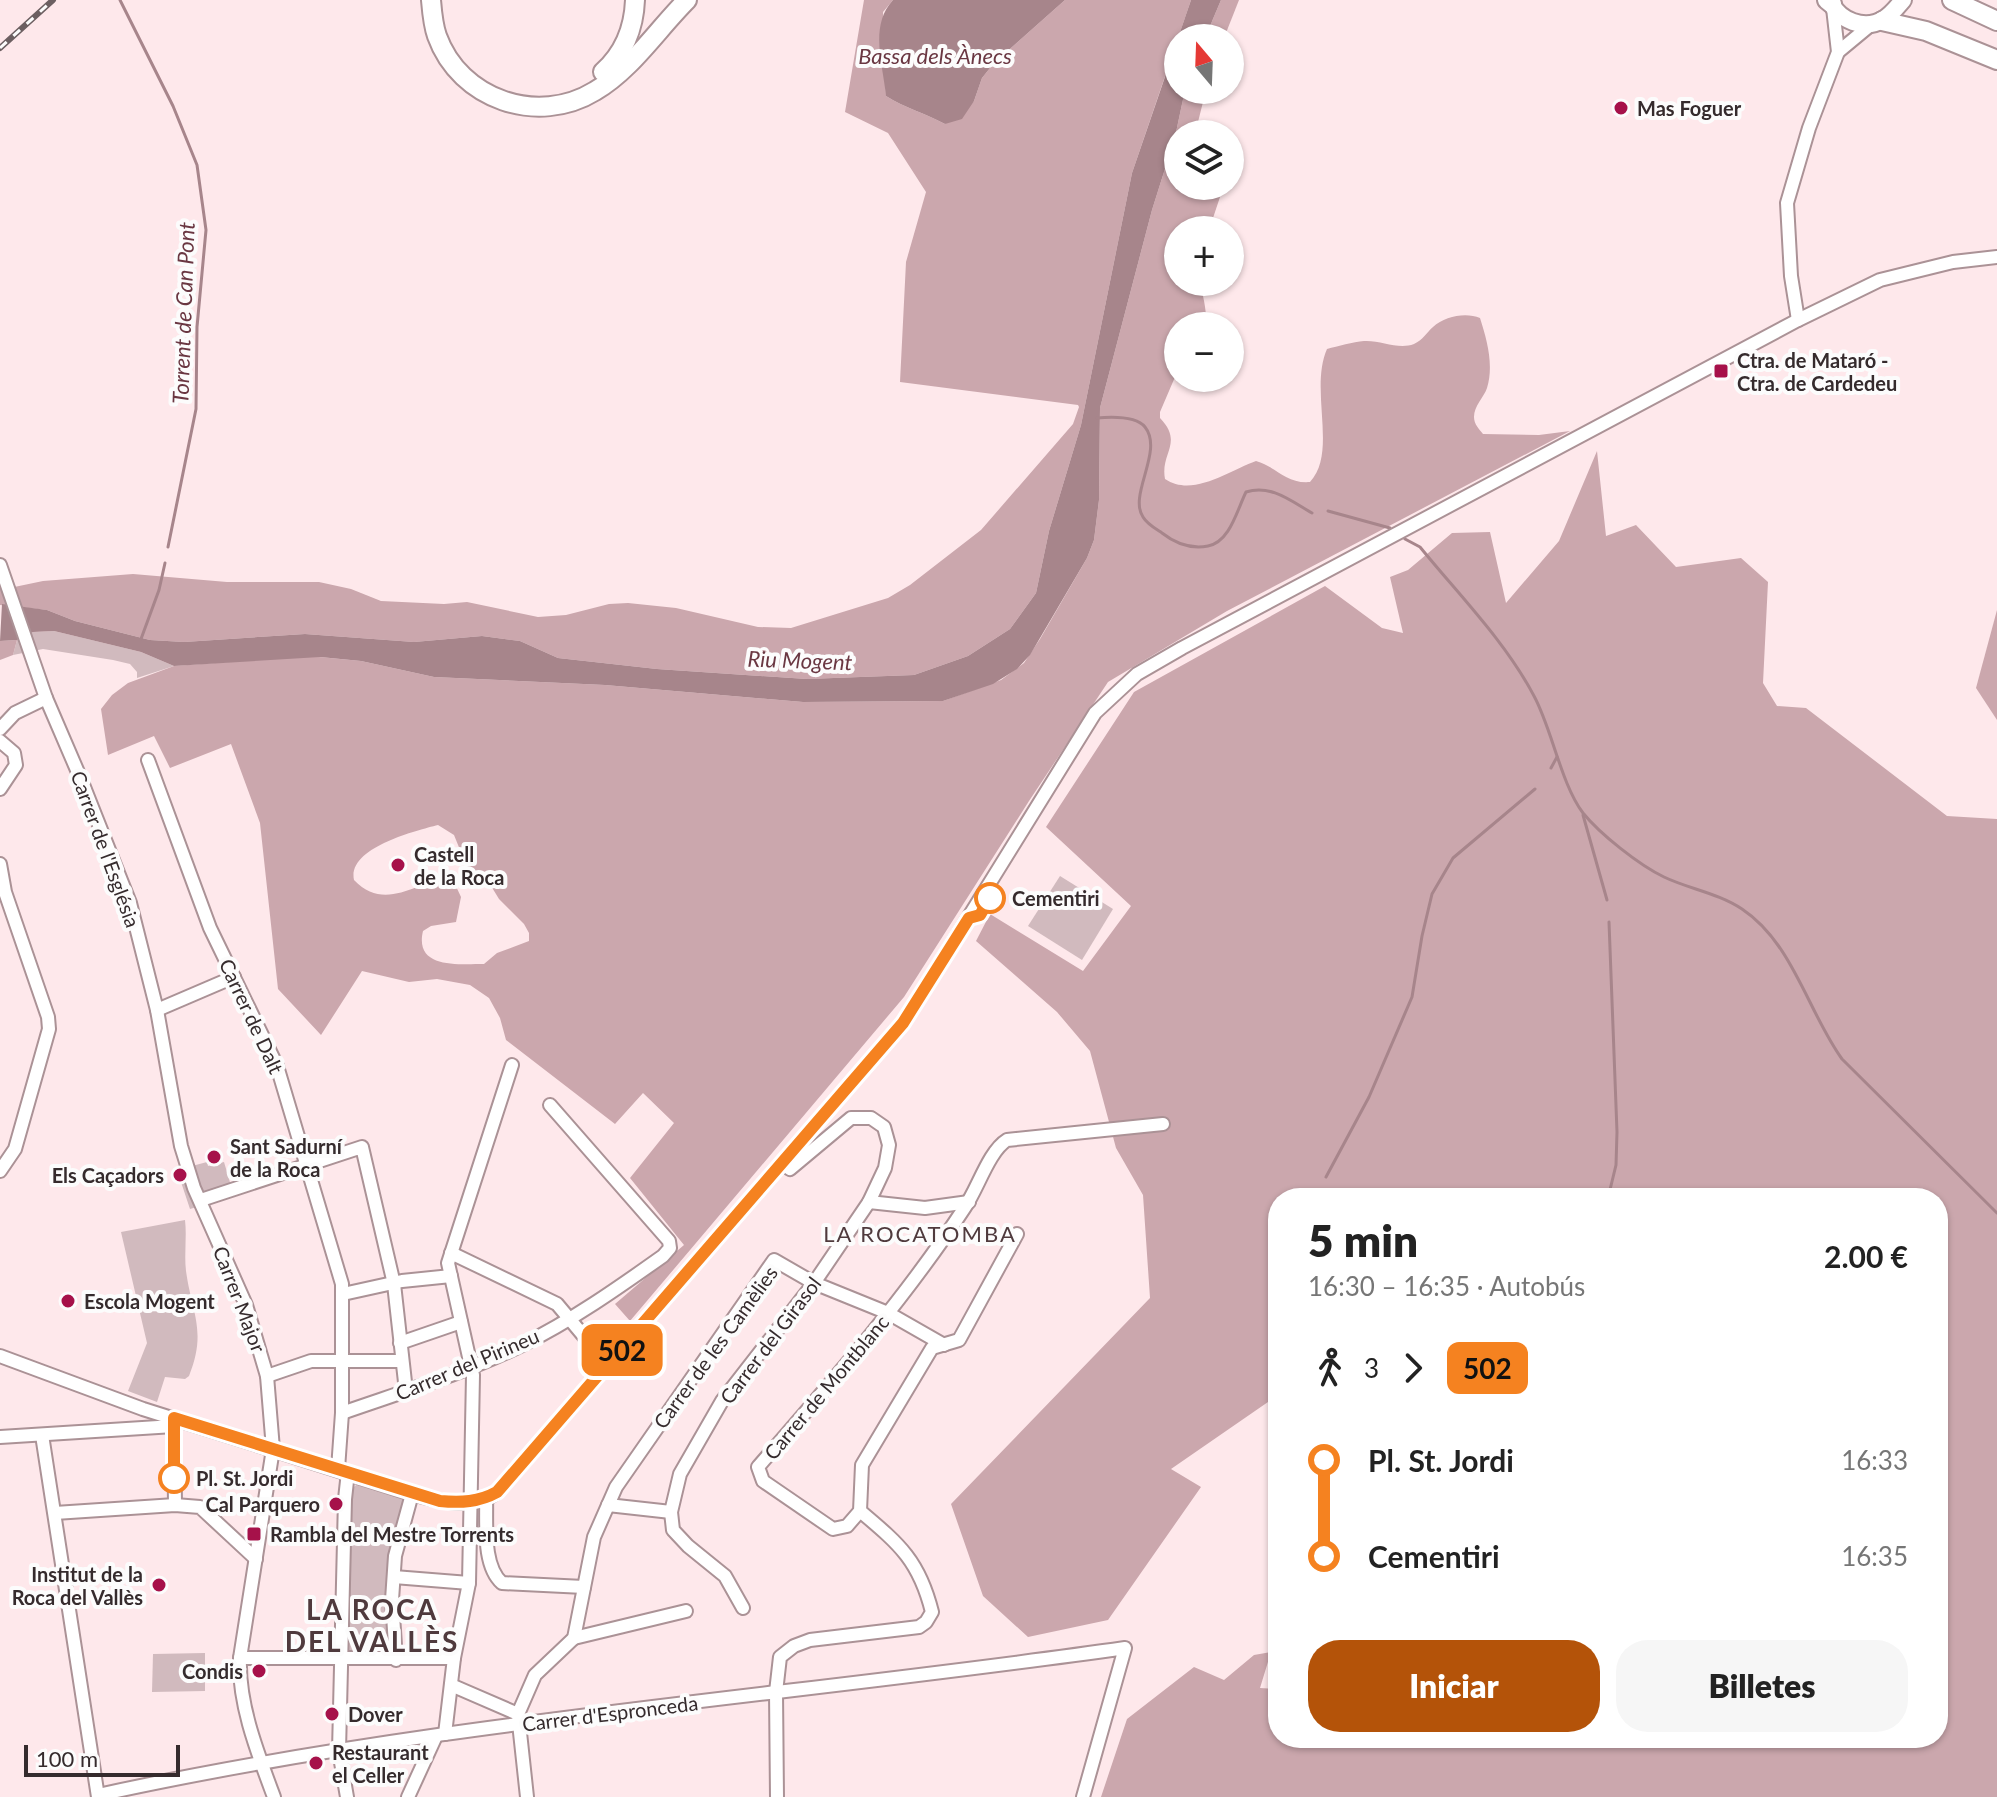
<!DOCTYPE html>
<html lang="es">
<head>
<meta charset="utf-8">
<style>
	body { margin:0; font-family:Lato,sans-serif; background:#f6f6f6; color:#222; height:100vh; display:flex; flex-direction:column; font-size:30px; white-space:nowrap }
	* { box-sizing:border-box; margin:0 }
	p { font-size:26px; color:#767676 }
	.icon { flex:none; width:44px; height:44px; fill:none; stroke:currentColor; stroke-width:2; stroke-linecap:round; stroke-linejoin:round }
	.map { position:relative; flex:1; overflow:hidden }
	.panel { position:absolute; left:1268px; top:1188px; width:680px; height:560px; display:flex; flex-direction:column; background:#fff; border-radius:32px; box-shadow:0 2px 6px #0004 }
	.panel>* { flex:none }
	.badge { padding:0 16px; border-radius:12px; font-size:28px; line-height:52px }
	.needle { width:52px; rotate:341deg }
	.tools { position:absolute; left:1164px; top:24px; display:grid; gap:16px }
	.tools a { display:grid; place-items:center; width:80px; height:80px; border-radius:50%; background:#fff; box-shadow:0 2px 6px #0004; font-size:40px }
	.scale { position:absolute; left:24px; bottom:20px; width:156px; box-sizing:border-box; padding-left:8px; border:4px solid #352b2d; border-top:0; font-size:22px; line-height:28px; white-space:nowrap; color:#352b2d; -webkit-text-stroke:6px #fcfcfc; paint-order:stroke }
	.map>.badge { position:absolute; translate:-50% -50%; box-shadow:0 0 0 4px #fff }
	.legs { display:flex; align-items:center; gap:12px; height:88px; padding:0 40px; font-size:26px }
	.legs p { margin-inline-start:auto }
	.headline { display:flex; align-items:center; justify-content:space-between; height:136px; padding:0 40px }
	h1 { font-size:44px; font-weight:800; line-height:60px }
	.button { display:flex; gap:16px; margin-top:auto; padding:16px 40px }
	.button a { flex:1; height:92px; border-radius:32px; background:#b45309; color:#fff; font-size:32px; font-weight:800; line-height:92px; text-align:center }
	.button a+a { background:#f6f6f6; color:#222 }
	ul { padding:0 40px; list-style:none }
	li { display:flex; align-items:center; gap:28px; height:96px; font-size:30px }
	li i { display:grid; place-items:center; width:12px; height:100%; margin:0 10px; background:currentColor }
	li i::after { content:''; width:20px; height:20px; margin:-10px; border:6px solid; border-radius:50%; background:#fff }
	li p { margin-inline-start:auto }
	li:first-child i { background:linear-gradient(#0000 50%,currentColor 0) }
	li:last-child i { background:linear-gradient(currentColor 50%,#0000 0) }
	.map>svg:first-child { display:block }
	.green { fill:#d1babe }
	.forest { fill:#cba7ad; fill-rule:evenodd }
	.water { fill:#a7858b }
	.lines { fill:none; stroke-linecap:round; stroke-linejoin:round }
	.stream { stroke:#a7858b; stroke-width:3 }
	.minor-casing { stroke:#ab9296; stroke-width:16 }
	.major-casing { stroke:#ab9296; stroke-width:20 }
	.highway-casing { stroke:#ab9296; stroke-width:22 }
	.minor { stroke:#fff; stroke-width:12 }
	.major { stroke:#fff; stroke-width:16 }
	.highway { stroke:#fff; stroke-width:18 }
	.rail-casing { stroke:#6c5f61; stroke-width:6 }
	.rail { stroke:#fcfcfc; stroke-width:3; stroke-dasharray:9; stroke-linecap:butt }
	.line-1-casing { stroke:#fff; stroke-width:18 }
	.line-1 { stroke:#f58220; stroke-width:12 }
	.poi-dot { fill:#a6114a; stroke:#fcfcfc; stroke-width:3 }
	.stop-1-dot { fill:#fff; stroke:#f58220; stroke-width:4 }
	.labels { text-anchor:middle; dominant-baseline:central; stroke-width:8; stroke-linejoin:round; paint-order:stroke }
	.poi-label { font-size:20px; font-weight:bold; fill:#352b2d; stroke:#fcfcfc; text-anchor:start }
	.street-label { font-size:20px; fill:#352b2d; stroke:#fcfcfc }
	.stop-label { font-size:20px; font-weight:bold; fill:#352b2d; stroke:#fcfcfc; text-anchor:start }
	.water-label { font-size:22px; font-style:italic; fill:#6a3742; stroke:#fcfcfc }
	.neighbourhood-label { font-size:22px; letter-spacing:2px; fill:#4f3a3d; stroke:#fcfcfc }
	.district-label { font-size:28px; font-weight:bold; letter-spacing:2px; fill:#4f3a3d; stroke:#fcfcfc }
</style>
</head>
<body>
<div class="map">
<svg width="1997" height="1797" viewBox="0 0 1997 1797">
	<rect width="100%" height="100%" fill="#fee8eb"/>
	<!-- green -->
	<g class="green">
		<polygon points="54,631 141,652 174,666 137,678 137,672 130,664 113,660 43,649 13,655 17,640 33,632"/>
		<polygon points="1060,876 1113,909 1082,960 1028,926"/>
		<polygon points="207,1162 208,1166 224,1162 234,1196 190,1209 177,1170"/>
		<path d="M 185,1220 C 187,1237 184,1254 186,1271 C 192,1314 207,1331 189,1376 L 185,1379 L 165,1377 L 157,1402 L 128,1391 L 147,1343 L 121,1232 Z"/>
		<polygon points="357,1484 410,1499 395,1556 392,1658 343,1656 349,1492"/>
		<polygon points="205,1653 205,1691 152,1692 153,1654"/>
	</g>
	<!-- forest -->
	<g class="forest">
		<path d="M 864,0 L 893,0 L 883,12 L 886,96 C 905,108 925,113 945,124 L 974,101 L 982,78 L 994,63 L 1065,0 L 1191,0 L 1132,173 L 1081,425 L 1049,531 L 1036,593 L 1010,629 L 968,656 L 914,675 L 807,679 L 657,669 L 558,658 L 520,641 L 482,636 L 414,642 L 305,634 L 184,642 L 150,640 L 75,621 L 47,610 L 0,605 L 0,590 L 43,581 L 133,574 L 227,582 L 319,582 L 351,589 L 381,601 L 444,604 L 467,602 L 538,617 L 566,615 L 609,604 L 628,603 L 676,608 L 758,627 L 791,628 L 888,598 L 910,585 L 981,530 L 1073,424 L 1079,407 L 1078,405 L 900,382 L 906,262 L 926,192 L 888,133 L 845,112 Z"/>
		<polygon points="1221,0 1239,0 1224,38 1205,38"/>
		<path d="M 1185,90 L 1206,90 L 1195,134 L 1178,134 L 1178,186 L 1217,186 L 1220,197 L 1209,230 L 1178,230 L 1178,282 L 1200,282 C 1203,297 1207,310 1206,326 L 1178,326 L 1178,370 L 1160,412 L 1160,418 C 1184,443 1160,453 1165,479 C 1193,498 1230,470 1256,461 C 1277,467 1286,484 1310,482 C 1338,452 1309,390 1327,349 C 1338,346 1353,342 1364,341 C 1381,340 1398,350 1414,344 C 1423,340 1426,333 1433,327 C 1445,316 1466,312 1480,318 C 1487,340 1494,365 1487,388 C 1484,397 1474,406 1474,417 C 1474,424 1479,429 1483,434 L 1539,435 L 1570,431 L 1227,611 L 1108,682 L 1029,801 L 904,997 L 630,1321 L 615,1304 L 684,1245 L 630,1178 L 674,1123 L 643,1093 L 615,1124 L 506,1040 L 500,1018 L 489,998 L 470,985 L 437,979 L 409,982 L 362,971 L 321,1035 L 278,989 L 260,823 L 231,744 L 170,768 L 154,736 L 108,755 L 101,709 L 112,695 L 128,683 L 174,666 L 309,656 L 361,661 L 434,677 L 605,685 L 803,702 L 943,701 L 1001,680 L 1024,663 L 1040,639 L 1087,558 L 1094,540 L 1099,500 L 1100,408 L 1152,210 L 1175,137 ZM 438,825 L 454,835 L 467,867 L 488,881 L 499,899 L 524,924 L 529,933 L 529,941 L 497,953 L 484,964 C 459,964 414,969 423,931 L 431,926 L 456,922 L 461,897 L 454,882 C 428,869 390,918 354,880 C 347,848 415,831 438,825 Z"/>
		<polygon points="1597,451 1606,536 1636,525 1676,567 1741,558 1768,582 1763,683 1777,706 1806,708 1947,816 1997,819 1997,1797 1101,1797 1127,1719 1194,1667 1224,1680 1254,1655 1271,1652 1260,1688 1278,1689 1278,1738 1938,1738 1938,1198 1278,1198 1278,1395 1171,1469 1201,1487 1108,1620 1028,1637 983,1596 951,1504 1150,1298 1143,1195 1116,1148 1090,1051 1057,1012 976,941 990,914 1083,971 1131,906 1046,827 1134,692 1325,586 1382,628 1403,633 1390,577 1408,570 1452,533 1490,532 1506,603 1559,541"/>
		<polygon points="1997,610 1997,720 1976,688"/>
		<polygon points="17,640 13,655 0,660 0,641"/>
	</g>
	<!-- water -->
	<g class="water">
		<path d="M 893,0 L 1065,0 L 994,63 L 982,78 L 974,101 L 962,119 L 945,124 C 925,113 905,108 886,96 C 883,64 869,26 893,0 Z"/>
		<polygon points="1191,0 1221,0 1205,38 1178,38"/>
		<polygon points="1178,39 1178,90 1185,90 1175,137 1152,210 1100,408 1099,500 1094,540 1087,558 1030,655 1017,669 993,684 943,701 803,702 605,685 434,677 361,661 320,657 174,666 141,652 54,631 33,632 17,640 0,641 2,604 47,610 75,621 150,640 184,642 305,634 414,642 482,636 520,641 558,658 657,669 807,679 914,675 968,656 1010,629 1036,593 1049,531 1081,425 1132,173"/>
	</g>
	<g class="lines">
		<!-- stream -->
		<g class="stream">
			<polyline points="120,0 173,106 197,165 206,230 197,327 196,409 168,547"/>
			<path d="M 1097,418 C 1109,417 1136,416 1145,427 C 1164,451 1128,495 1143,517 C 1147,524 1156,529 1162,533 C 1176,544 1192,549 1208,546 C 1230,542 1237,510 1246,492 C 1271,484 1291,501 1312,513"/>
			<polyline points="1328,511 1390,528"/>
			<path d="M 1405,539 L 1420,547 C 1459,595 1505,641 1534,696 C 1552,729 1561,784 1583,813 C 1600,834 1639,865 1664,877 C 1689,889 1718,893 1742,909 C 1793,943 1808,1012 1842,1059 L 1997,1213"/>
			<polyline points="141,639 159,590 165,563"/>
			<polyline points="1551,768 1557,757"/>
			<polyline points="1583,815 1607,900"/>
			<polyline points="1326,1177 1369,1097 1412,997 1422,936 1432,894 1453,858 1535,789"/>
			<polyline points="1608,1198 1616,1165 1617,1132 1609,922"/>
		</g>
		<defs>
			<g id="minor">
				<polyline points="1838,52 1873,23"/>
				<polyline points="1798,320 1791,276 1787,203 1809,128 1838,52 1833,8"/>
				<path d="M 0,565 L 46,698 L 80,777 L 130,903 L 157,1010 L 181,1146 L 194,1188 L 246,1305 L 267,1376 L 273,1449 L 240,1658 C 238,1704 258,1754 274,1797"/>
				<polyline points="0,729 15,713 46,698"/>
				<polyline points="0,741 14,753 16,765 0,789"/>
				<polyline points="148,760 210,928 277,1066 342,1284 342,1413 338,1469"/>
				<polyline points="0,864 5,892 48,1017 49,1029 15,1149 0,1171"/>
				<polyline points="157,1010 234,977"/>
				<polyline points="201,1200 362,1147 394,1284 406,1391"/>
				<polyline points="869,1202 925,1208 969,1202"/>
				<path d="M 1017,1234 L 959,1340 L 932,1348 L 862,1465 L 860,1511 L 847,1526 L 833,1529 L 763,1481 L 758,1467 C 831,1383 904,1300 965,1207 C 978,1188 989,1151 1007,1140 L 1163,1124"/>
				<polyline points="451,1253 557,1304 608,1365"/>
				<polyline points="343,1294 402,1281 451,1276"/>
				<polyline points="400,1343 461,1322"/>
				<path d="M 0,1356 L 143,1409 L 412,1494 C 437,1501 474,1511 497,1492 C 503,1486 508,1479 514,1473 L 903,1023 L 1095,713 L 1137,674 L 1182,648 L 1798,320 L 1880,280 L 1953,262 L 1997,257"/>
				<polyline points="267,1376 311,1361 402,1361"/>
				<path d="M 342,1413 C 402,1392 465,1373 522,1345 C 571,1321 618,1288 663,1256 L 670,1248 L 669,1241 L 550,1105"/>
				<polyline points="174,1421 175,1505"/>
				<polyline points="42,1435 98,1797"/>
				<polyline points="0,1437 174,1426"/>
				<path d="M 486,1498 C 487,1524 482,1565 502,1583 L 584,1587"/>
				<polyline points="608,1505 671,1512"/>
				<polyline points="55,1513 175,1505 200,1507 256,1559"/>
				<polyline points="394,1577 469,1583"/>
				<polyline points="743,1608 725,1576 688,1546 673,1530 671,1512 680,1474 722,1401 814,1283 869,1202 885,1168 889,1145 884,1127 871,1118 851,1118 790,1169 783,1164"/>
				<polyline points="574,1638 686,1611"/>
				<polyline points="240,1658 454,1658"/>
				<polyline points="396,1660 392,1600 395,1556 412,1494"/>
				<polyline points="451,1685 518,1714"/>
				<polyline points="445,1734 454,1658 469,1583 473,1375 448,1263 512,1065"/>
				<path d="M 98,1795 C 436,1721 783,1697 1125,1648 L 1083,1797"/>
				<polyline points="347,1797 339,1751 345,1499 348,1472"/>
				<polyline points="408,1797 436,1736"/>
				<polyline points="527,1797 518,1714 535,1675 574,1638 594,1537 616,1487 774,1260 814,1283 888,1313 944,1345"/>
				<path d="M 777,1797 L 776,1692 L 780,1657 L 794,1646 L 810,1640 L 919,1627 L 926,1622 L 932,1612 C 919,1560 899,1544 860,1511"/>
			</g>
			<path id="major" d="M 1830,0 C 1838,21 1865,31 1884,19 C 1892,14 1897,7 1903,0"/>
			<g id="highway">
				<path d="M 431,0 C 432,12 433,25 437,36 C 460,100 538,126 595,91 C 631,70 657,30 687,0"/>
				<polyline points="1827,0 1832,4"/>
				<polyline points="1952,0 1997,21"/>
				<polyline points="1882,21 1926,31 1997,60"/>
				<path d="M 603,72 C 624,53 634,27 635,0"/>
			</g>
		</defs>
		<!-- minor casing -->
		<use href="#minor" class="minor-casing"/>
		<!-- major casing -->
		<use href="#major" class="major-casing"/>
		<!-- highway casing -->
		<use href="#highway" class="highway-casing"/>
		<!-- minor -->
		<use href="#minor" class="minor"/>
		<!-- major -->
		<use href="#major" class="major"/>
		<!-- highway -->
		<use href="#highway" class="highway"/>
		<defs>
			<polyline id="rail" points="0,48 53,0"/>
		</defs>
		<!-- rail casing -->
		<use href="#rail" class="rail-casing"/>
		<!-- rail -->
		<use href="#rail" class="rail"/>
	</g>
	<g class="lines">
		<defs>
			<path id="line-1" d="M 174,1478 L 174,1418 L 440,1501 C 461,1503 479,1502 497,1492 L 903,1023 L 969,918 L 980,915 L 990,898"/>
		</defs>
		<!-- line-1 casing -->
		<use href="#line-1" class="line-1-casing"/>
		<!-- line-1 -->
		<use href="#line-1" class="line-1"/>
	</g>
	<!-- markers -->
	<g class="poi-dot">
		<circle cx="1621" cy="108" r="8"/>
		<rect x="1713" y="363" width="16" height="16" rx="4"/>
		<circle cx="398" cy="865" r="8"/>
		<circle cx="214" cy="1157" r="8"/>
		<circle cx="180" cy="1175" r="8"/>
		<circle cx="68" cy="1301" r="8"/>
		<circle cx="336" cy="1504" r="8"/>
		<rect x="246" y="1526" width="16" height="16" rx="4"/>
		<circle cx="159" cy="1585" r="8"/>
		<circle cx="259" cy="1671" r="8"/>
		<circle cx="332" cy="1714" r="8"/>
		<circle cx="316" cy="1763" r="8"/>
	</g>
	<g class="stop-1-dot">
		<circle cx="990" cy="898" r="14"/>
		<circle cx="174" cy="1478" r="14"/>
	</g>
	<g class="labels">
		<!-- poi labels -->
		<g class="poi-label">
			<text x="1637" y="108">Mas Foguer</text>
			<text x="1737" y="360">Ctra. de Mataró -<tspan x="1737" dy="23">Ctra. de Cardedeu</tspan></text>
			<text x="414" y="854">Castell<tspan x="414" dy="23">de la Roca</tspan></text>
			<text x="230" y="1146">Sant Sadurní<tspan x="230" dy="23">de la Roca</tspan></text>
			<text x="164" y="1175" text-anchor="end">Els Caçadors</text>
			<text x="84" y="1301">Escola Mogent</text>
			<text x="320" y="1504" text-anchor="end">Cal Parquero</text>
			<text x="270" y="1534">Rambla del Mestre Torrents</text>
			<text x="143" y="1574" text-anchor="end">Institut de la<tspan x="143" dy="23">Roca del Vallès</tspan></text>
			<text x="243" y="1671" text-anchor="end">Condis</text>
			<text x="348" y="1714">Dover</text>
			<text x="332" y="1752">Restaurant<tspan x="332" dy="23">el Celler</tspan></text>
		</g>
		<!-- street labels -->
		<g class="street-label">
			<text transform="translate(106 849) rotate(70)">Carrer de l'Església</text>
			<text transform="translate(252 1016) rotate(65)">Carrer de Dalt</text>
			<text transform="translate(240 1299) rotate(69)">Carrer Major</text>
			<text transform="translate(770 1340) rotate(-53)">Carrer del Girasol</text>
			<text transform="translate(715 1347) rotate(-54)">Carrer de les Camèlies</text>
			<text transform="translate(467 1364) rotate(-23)">Carrer del Pirineu</text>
			<text transform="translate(826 1387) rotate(-50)">Carrer de Montblanc</text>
			<text transform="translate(610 1713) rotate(-7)">Carrer d'Espronceda</text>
		</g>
		<!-- stop labels -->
		<g class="stop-label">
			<text x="1012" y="898">Cementiri</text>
			<text x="196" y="1478">Pl. St. Jordi</text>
		</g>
		<!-- water labels -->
		<g class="water-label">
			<text x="935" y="55">Bassa dels Ànecs</text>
			<text transform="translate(183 313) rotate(-88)">Torrent de Can Pont</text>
			<text transform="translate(800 660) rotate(2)">Riu Mogent</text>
		</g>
		<!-- neighbourhood labels -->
		<g class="neighbourhood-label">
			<text x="920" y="1233">LA ROCATOMBA</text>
		</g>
		<!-- district labels -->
		<g class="district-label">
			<text x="372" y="1609">LA ROCA<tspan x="372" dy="32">DEL VALLÈS</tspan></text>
		</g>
	</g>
</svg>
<div class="tools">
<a><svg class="needle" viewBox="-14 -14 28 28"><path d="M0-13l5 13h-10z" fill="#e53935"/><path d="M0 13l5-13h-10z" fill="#767676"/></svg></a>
<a><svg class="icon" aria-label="layers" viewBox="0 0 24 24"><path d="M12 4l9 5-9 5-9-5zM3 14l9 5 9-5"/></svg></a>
<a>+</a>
<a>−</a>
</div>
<div class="scale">100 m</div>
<b class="badge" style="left:622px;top:1350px;background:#f58220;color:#111">502</b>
<section class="panel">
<div class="headline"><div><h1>5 min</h1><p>16:30 – 16:35 · Autobús</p></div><b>2.00 €</b></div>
<div class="legs"><svg class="icon" aria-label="walk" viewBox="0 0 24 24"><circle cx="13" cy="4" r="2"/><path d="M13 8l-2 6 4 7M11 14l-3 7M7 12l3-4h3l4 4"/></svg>3<svg class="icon" aria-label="forward" viewBox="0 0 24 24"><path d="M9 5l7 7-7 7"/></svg><b class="badge" style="background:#f58220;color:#111">502</b></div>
<ul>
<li><i style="color:#f58220"></i><b>Pl. St. Jordi</b><p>16:33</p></li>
<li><i style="color:#f58220"></i><b>Cementiri</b><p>16:35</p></li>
</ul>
<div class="button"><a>Iniciar</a><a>Billetes</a></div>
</section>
</div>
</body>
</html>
